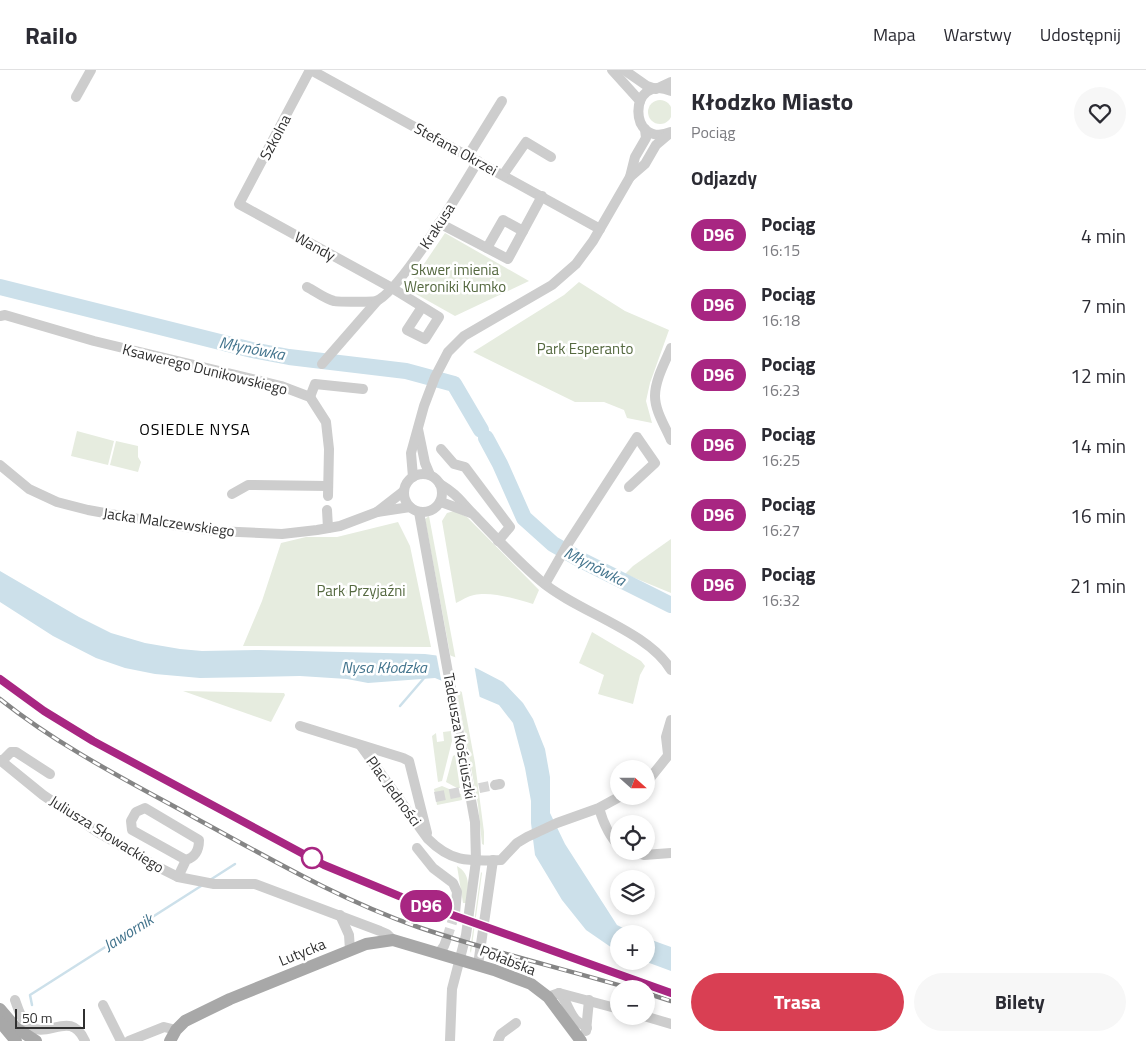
<!DOCTYPE html>
<html lang="pl">
<head>
<meta charset="utf-8">
<style>
	body { margin:0; font-family:"Titillium Web",sans-serif; background:#f7f7f7; color:#2b2b33; height:100vh; display:flex; flex-direction:column; font-size:19px; white-space:nowrap }
	* { box-sizing:border-box; margin:0 }
	p { font-size:16px; color:#7c7c81 }
	.icon { flex:none; width:28px; height:28px; fill:none; stroke:currentColor; stroke-width:2; stroke-linecap:round; stroke-linejoin:round }
	.map { position:relative; flex:1; overflow:hidden }
	.details { display:flex; flex-direction:column; background:#fff; width:475px }
	.details>* { flex:none }
	.badge { padding:0 10px; border-radius:16px; font-size:18px; line-height:32px }
	.needle { width:32px; rotate:111deg }
	.tools { position:absolute; left:610px; top:690px; display:grid; gap:10px }
	.tools a { display:grid; place-items:center; width:45px; height:45px; border-radius:50%; background:#fff; box-shadow:0 2px 8px #0003; font-size:25px }
	.scale { position:absolute; left:15px; bottom:12px; width:70px; box-sizing:border-box; padding-left:5px; border:2px solid #303030; border-top:0; font-size:14px; line-height:18px; white-space:nowrap; color:#303030; -webkit-text-stroke:4px #fff; paint-order:stroke }
	.map>.badge { position:absolute; translate:-50% -50%; box-shadow:0 0 0 2px #fff }
	h2 { padding:0 20px; font-size:19px; line-height:45px }
	.round { display:grid; place-items:center; flex:none; width:52px; height:52px; border-radius:26px; background:#f7f7f7 }
	.head { display:flex; align-items:center; justify-content:space-between; height:85px; padding:0 20px }
	h1 { font-size:24px; font-weight:700; line-height:38px }
	.action { display:flex; gap:10px; margin-top:auto; padding:10px 20px }
	.action a { flex:1; height:58px; border-radius:30px; background:#d93f53; color:#fff; font-size:20px; font-weight:700; line-height:58px; text-align:center }
	.action a+a { background:#f7f7f7; color:#2b2b33 }
	ul { padding:0; list-style:none }
	li { display:flex; align-items:center; gap:15px; height:70px; padding:0 20px }
	li div { flex:1 }
	li b { display:block; font-size:19px }
	li em { font-style:normal }
	li .badge { min-width:55px; font-weight:700; text-align:center }
	header { display:flex; align-items:center; gap:30px; box-sizing:border-box; height:70px; padding:0 25px; background:#fff; border-bottom:1px solid #e1e1e2 }
	header strong { font-size:24px }
	nav { display:flex; gap:28px; margin-inline-start:auto; font-size:18px }
	main { display:flex; flex:1; min-height:0 }
	.map>svg:first-child { display:block }
	.green { fill:#e6ecdf }
	.water { fill:#cce0ea }
	.pier { fill:#fff }
	.lines { fill:none; stroke-linecap:round; stroke-linejoin:round }
	.stream { stroke:#cce0ea; stroke-width:2.5 }
	.river { stroke:#cce0ea; stroke-width:16 }
	.minor-tunnel { stroke:#d6d6d6; stroke-width:10; stroke-dasharray:10 5; stroke-linecap:butt }
	.minor { stroke:#cdcdcd; stroke-width:10 }
	.major { stroke:#a8a8a8; stroke-width:12 }
	.rail-casing { stroke:#858585; stroke-width:4.5 }
	.rail { stroke:#fff; stroke-width:2.5; stroke-dasharray:8; stroke-linecap:butt }
	.line-casing { stroke:#fff; stroke-width:11 }
	.line { stroke:#a82682; stroke-width:8 }
	.stop-dot { fill:#fff; stroke:#a82682; stroke-width:2.5 }
	.labels { text-anchor:middle; dominant-baseline:central; stroke-width:5; stroke-linejoin:round; paint-order:stroke }
	.street-label { font-size:15px; fill:#303030; stroke:#fff }
	.park-label { font-size:15px; fill:#556940; stroke:#fff }
	.water-label { font-size:16px; font-style:italic; fill:#43748d; stroke:#fff }
	.neighbourhood-label { font-size:16px; letter-spacing:1px; fill:#000; stroke:#fff }
</style>
</head>
<body>
<header>
<strong>Railo</strong>
<nav><a>Mapa</a><a>Warstwy</a><a>Udostępnij</a></nav>
</header>
<main>
<div class="map">
<svg width="671" height="971" viewBox="0 0 671 971">
	<rect width="100%" height="100%" fill="#fff"/>
	<!-- green -->
	<g class="green">
		<circle cx="660" cy="42" r="12"/>
		<polygon points="445,163 529,211 455,246 407,219"/>
		<polygon points="579,212 625,241 669,260 650,313 646,331 652,353 627,348 624,340 604,332 575,332 473,282 564,225"/>
		<polygon points="77,361 114,371 108,395 71,386"/>
		<polygon points="116,371 138,376 138,387 141,392 138,402 110,395"/>
		<path d="M 454,441 L 467,447 L 539,520 L 533,534 C 517,529 491,521 474,525 C 468,526 462,530 456,533 L 442,451 L 447,443 Z"/>
		<polygon points="429,446 475,693 484,762 484,775 482,774 478,735 425,449"/>
		<polygon points="398,452 410,476 431,577 243,576 262,531 281,473 306,467 337,467"/>
		<polygon points="671,469 671,523 625,504 633,496"/>
		<polygon points="592,562 641,591 645,596 640,605 633,634 598,624 604,605 579,593"/>
		<polygon points="183,621 284,623 285,625 271,652"/>
		<polygon points="451,661 452,671 442,711 438,712 432,666 436,663 437,672 444,671 443,662"/>
		<polygon points="455,685 460,718 457,718 446,712 453,686"/>
		<polygon points="442,716 461,724 462,730 437,735 434,719"/>
		<path d="M 457,796 C 472,805 468,819 466,833 L 463,833 Z"/>
		<polygon points="481,802 482,803 471,883 470,881"/>
	</g>
	<!-- water -->
	<g class="water">
		<polygon points="0,501 79,547 111,563 145,573 180,579 202,581 260,580 425,584 448,587 478,599 503,612 523,633 533,649 545,679 550,707 550,743 565,774 617,855 635,864 619,864 618,882 586,860 562,830 535,785 531,753 531,731 525,698 513,653 499,635 435,608 368,613 347,609 300,606 200,608 155,604 125,598 96,588 53,566 0,532"/>
		<polygon points="646,868 671,877 671,901 644,891 646,891"/>
	</g>
	<!-- pier -->
	<polygon class="pier" points="436,583 449,585 474,594 480,629 442,614"/>
	<g class="lines">
		<!-- stream -->
		<g class="stream">
			<polyline points="400,636 425,607"/>
			<polyline points="210,810 235,794"/>
			<polyline points="32,935 30,925 201,816"/>
		</g>
		<!-- river -->
		<g class="river">
			<polyline points="0,217 252,280 289,287 406,301 454,314 481,360"/>
			<polyline points="486,368 500,394 524,448 553,474 581,490 671,535"/>
		</g>
		<!-- minor-tunnel -->
		<g class="minor-tunnel">
			<polyline points="435,727 495,715"/>
			<polyline points="447,868 455,843"/>
		</g>
		<!-- minor -->
		<g class="minor">
			<polyline points="310,0 239,134 392,218 439,247 425,269 407,260 422,237"/>
			<polyline points="311,0 600,159"/>
			<polyline points="612,0 640,31"/>
			<polyline points="624,0 647,16 656,19 671,12"/>
			<path d="M 671,21 C 628,2 627,80 671,62"/>
			<polyline points="76,27 91,0"/>
			<polyline points="468,86 502,31"/>
			<polyline points="503,105 526,72 551,87"/>
			<polyline points="630,107 645,94 656,75 670,63"/>
			<polyline points="439,153 508,189 542,126"/>
			<polyline points="487,178 503,150 523,161"/>
			<path d="M 307,217 C 315,221 325,229 334,231 C 338,232 373,232 376,231 C 399,223 463,116 478,91"/>
			<polyline points="0,246 5,245 94,271 281,316 310,327 326,352 329,379 328,426"/>
			<path d="M 671,278 C 665,292 655,310 655,326 C 655,341 665,356 671,370"/>
			<polyline points="322,294 377,231"/>
			<polyline points="310,327 315,314 363,319"/>
			<polyline points="418,359 425,393 430,405"/>
			<polyline points="441,379 454,394 465,397 510,457 498,471"/>
			<polyline points="0,395 29,419 57,432 88,440 172,455 215,461 282,464 317,460 340,456 377,442 410,437"/>
			<circle cx="423" cy="423" r="19"/>
			<polyline points="413,407 411,383 424,336 435,307 448,282 464,266 552,215 576,194 593,171 630,107 635,87 646,68 645,59"/>
			<path d="M 440,414 C 458,425 460,431 474,445 C 496,468 518,492 542,512 C 578,542 648,561 671,600"/>
			<polyline points="232,424 248,415 328,416"/>
			<polyline points="441,432 471,443"/>
			<polyline points="327,440 328,458"/>
			<polyline points="377,442 404,421"/>
			<polyline points="419,442 475,752 476,791 466,865 452,919 450,971"/>
			<polyline points="545,514 569,472 637,367 655,393 629,417"/>
			<polyline points="300,656 403,688 409,691 427,763"/>
			<path d="M 361,676 L 428,769 C 452,793 469,791 501,790 L 517,773 L 527,767 L 557,753 L 599,738 L 621,726"/>
			<polyline points="668,684 666,667 671,650"/>
			<polyline points="0,690 43,725 99,763 156,796 178,807 214,814 255,814 380,861 387,864 393,870"/>
			<polyline points="2,691 11,682 16,682 50,704"/>
			<polyline points="646,713 671,682"/>
			<polyline points="495,715 500,714"/>
			<path d="M 599,738 C 603,752 608,765 619,776"/>
			<polyline points="417,778 433,798 453,813 457,822 455,843"/>
			<polyline points="631,781 644,785 671,783"/>
			<path d="M 178,807 L 186,790 L 132,760 L 131,751 L 136,742 L 145,738 L 199,770 C 199,781 195,787 186,790"/>
			<polyline points="340,845 349,865 350,880"/>
			<polyline points="439,883 444,876 447,868"/>
			<polyline points="478,895 493,790"/>
			<path d="M 559,923 C 568,932 569,944 577,951 C 581,954 583,954 587,958"/>
			<polyline points="548,927 559,923 619,939"/>
			<path d="M 15,930 C 18,938 21,949 27,955 C 48,971 70,938 85,971"/>
			<polyline points="103,935 121,971"/>
			<polyline points="644,946 671,954"/>
			<polyline points="586,961 589,930"/>
			<polyline points="129,971 164,957 176,960"/>
			<polyline points="498,971 501,964 516,953"/>
		</g>
		<!-- major -->
		<g class="major">
			<polyline points="0,939 16,958 36,971"/>
			<polyline points="0,952 16,971"/>
			<polyline points="170,971 176,960 185,951 230,929 366,874 393,870 494,900 531,914 548,927 581,971"/>
		</g>
		<defs>
			<g id="rail">
				<polyline points="0,609 44,641 93,671 324,795 399,826 671,923"/>
				<path d="M 0,629 C 60,677 130,712 197,749 C 269,788 340,830 418,857 C 488,881 561,898 632,919"/>
				<polyline points="646,923 671,931"/>
			</g>
		</defs>
		<!-- rail casing -->
		<use href="#rail" class="rail-casing"/>
		<!-- rail -->
		<use href="#rail" class="rail"/>
	</g>
	<g class="lines">
		<defs>
			<polyline id="line" points="0,609 44,641 93,671 324,795 399,826 671,923"/>
		</defs>
		<!-- line casing -->
		<use href="#line" class="line-casing"/>
		<!-- line -->
		<use href="#line" class="line"/>
	</g>
	<!-- markers -->
	<circle class="stop-dot" cx="312" cy="788" r="10"/>
	<g class="labels">
		<!-- street labels -->
		<g class="street-label">
			<text transform="translate(275 67) rotate(-62)">Szkolna</text>
			<text transform="translate(456 79) rotate(29)">Stefana Okrzei</text>
			<text transform="translate(437 156) rotate(-57)">Krakusa</text>
			<text transform="translate(315 176) rotate(29)">Wandy</text>
			<text transform="translate(205 299) rotate(14)">Ksawerego Dunikowskiego</text>
			<text transform="translate(169 452) rotate(8)">Jacka Malczewskiego</text>
			<text transform="translate(460 666) rotate(80)">Tadeusza Kościuszki</text>
			<text transform="translate(394 721) rotate(54)">Plac Jedności</text>
			<text transform="translate(107 764) rotate(32)">Juliusza Słowackiego</text>
			<text transform="translate(302 882) rotate(-22)">Lutycka</text>
			<text transform="translate(508 890) rotate(21)">Połabska</text>
		</g>
		<!-- park labels -->
		<g class="park-label">
			<text x="455" y="199">Skwer imienia<tspan x="455" dy="17">Weroniki Kumko</tspan></text>
			<text x="585" y="278">Park Esperanto</text>
			<text x="361" y="520">Park Przyjaźni</text>
		</g>
		<!-- water labels -->
		<g class="water-label">
			<text transform="translate(252 278) rotate(11)">Młynówka</text>
			<text transform="translate(595 496) rotate(27)">Młynówka</text>
			<text x="384" y="597">Nysa Kłodzka</text>
			<text transform="translate(128 862) rotate(-32)">Jawornik</text>
		</g>
		<!-- neighbourhood labels -->
		<g class="neighbourhood-label">
			<text x="195" y="359">OSIEDLE NYSA</text>
		</g>
	</g>
</svg>
<div class="tools">
<a><svg class="needle" viewBox="-14 -14 28 28"><path d="M0-13l5 13h-10z" fill="#e53935"/><path d="M0 13l5-13h-10z" fill="#7c7c81"/></svg></a>
<a><svg class="icon" aria-label="locate" viewBox="0 0 24 24"><circle cx="12" cy="12" r="6"/><path d="M12 2v4M12 18v4M2 12h4M18 12h4"/></svg></a>
<a><svg class="icon" aria-label="layers" viewBox="0 0 24 24"><path d="M12 4l9 5-9 5-9-5zM3 14l9 5 9-5"/></svg></a>
<a>+</a>
<a>−</a>
</div>
<div class="scale">50 m</div>
<b class="badge" style="left:426px;top:836px;background:#a82682;color:#fff">D96</b>
</div>
<section class="details">
<div class="head"><div><h1>Kłodzko Miasto</h1><p>Pociąg</p></div><a class="round"><svg class="icon" aria-label="heart" viewBox="0 0 24 24"><path d="M12 20l-8-8c-3-5 5-10 8-4 3-6 11-1 8 4z"/></svg></a></div>
<h2>Odjazdy</h2>
<ul>
<li><span class="badge" style="background:#a82682;color:#fff">D96</span><div><b>Pociąg</b><p>16:15</p></div><em>4 min</em></li>
<li><span class="badge" style="background:#a82682;color:#fff">D96</span><div><b>Pociąg</b><p>16:18</p></div><em>7 min</em></li>
<li><span class="badge" style="background:#a82682;color:#fff">D96</span><div><b>Pociąg</b><p>16:23</p></div><em>12 min</em></li>
<li><span class="badge" style="background:#a82682;color:#fff">D96</span><div><b>Pociąg</b><p>16:25</p></div><em>14 min</em></li>
<li><span class="badge" style="background:#a82682;color:#fff">D96</span><div><b>Pociąg</b><p>16:27</p></div><em>16 min</em></li>
<li><span class="badge" style="background:#a82682;color:#fff">D96</span><div><b>Pociąg</b><p>16:32</p></div><em>21 min</em></li>
</ul>
<div class="action"><a>Trasa</a><a>Bilety</a></div>
</section>
</main>
</body>
</html>
